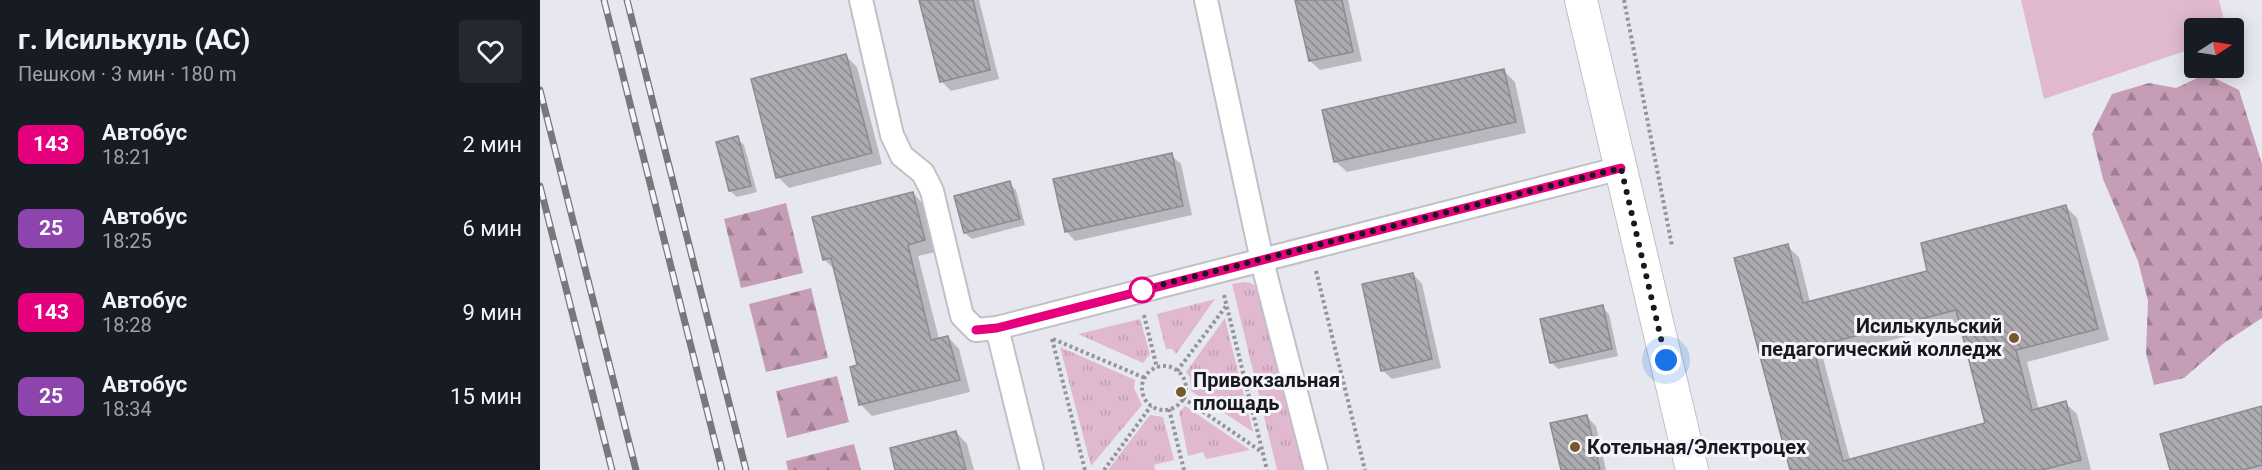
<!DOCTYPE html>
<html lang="ru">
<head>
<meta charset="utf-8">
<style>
	body { margin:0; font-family:Roboto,sans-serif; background:#242831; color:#f1f3f6; height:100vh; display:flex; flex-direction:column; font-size:22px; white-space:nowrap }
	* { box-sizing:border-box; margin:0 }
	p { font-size:20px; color:#9ea1a6 }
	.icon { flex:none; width:33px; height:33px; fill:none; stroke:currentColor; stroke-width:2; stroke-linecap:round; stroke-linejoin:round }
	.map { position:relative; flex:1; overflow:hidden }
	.side { display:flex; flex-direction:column; background:#171b24; width:540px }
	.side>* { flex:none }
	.badge { padding:0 12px; border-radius:9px; font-size:21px; line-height:39px }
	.needle { width:39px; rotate:78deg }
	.buttons { position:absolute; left:1644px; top:18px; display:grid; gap:12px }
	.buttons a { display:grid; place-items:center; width:60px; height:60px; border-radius:6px; background:#171b24; box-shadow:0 3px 15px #0003; font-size:30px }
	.you { position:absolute; width:30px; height:30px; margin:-15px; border:4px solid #fff; border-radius:50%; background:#1a73e8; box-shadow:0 0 0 9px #1a73e833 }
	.map>.badge { position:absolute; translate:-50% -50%; box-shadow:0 0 0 3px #fff }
	.round { display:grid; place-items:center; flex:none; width:63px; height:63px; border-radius:6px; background:#242831 }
	.overview { display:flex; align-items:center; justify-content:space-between; height:102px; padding:0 18px }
	h1 { font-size:28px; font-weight:700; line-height:45px }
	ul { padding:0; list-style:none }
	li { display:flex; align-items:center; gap:18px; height:84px; padding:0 18px }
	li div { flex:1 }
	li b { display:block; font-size:22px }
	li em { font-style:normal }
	li .badge { min-width:66px; font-weight:700; text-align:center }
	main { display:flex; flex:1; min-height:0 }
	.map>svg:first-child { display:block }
	.grass { fill:url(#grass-tufts) }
	.forest { fill:url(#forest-firs) }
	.pitch { fill:#e0b9d1 }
	.shadow { fill:#0003; fill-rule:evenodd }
	.building { fill:url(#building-back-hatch); stroke:#8e8b90; stroke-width:1.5; fill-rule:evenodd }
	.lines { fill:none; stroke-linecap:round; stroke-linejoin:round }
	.street-casing { stroke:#c0c1c7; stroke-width:26 }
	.secondary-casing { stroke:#c0c1c7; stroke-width:34 }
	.path { stroke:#94959a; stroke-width:4; stroke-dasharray:3 3; stroke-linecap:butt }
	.street { stroke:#fff; stroke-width:22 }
	.secondary { stroke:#fff; stroke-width:32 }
	.rail-casing { stroke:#78787c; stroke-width:7 }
	.rail { stroke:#f4f5fc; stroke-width:4.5; stroke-dasharray:14; stroke-linecap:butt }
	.line-casing { stroke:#fff; stroke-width:14 }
	.line { stroke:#e6007e; stroke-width:9 }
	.walk { stroke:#19191b; stroke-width:6; stroke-dasharray:0 10.8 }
	.stop-dot { fill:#fff; stroke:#e6007e; stroke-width:3 }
	.poi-dot { fill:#78572d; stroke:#f4f5fc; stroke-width:2 }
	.labels { text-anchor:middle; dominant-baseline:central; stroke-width:6; stroke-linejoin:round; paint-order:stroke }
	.poi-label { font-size:20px; font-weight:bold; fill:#19191b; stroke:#f4f5fc; text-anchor:start }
</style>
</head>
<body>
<main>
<section class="side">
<div class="overview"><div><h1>г. Исилькуль (АС)</h1><p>Пешком · 3 мин · 180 m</p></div><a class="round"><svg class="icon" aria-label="heart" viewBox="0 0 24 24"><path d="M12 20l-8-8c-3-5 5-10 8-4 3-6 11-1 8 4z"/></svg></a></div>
<ul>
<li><span class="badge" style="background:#e6007e;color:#fff">143</span><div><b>Автобус</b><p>18:21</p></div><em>2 мин</em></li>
<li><span class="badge" style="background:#8e44ad;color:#fff">25</span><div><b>Автобус</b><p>18:25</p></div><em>6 мин</em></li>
<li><span class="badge" style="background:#e6007e;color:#fff">143</span><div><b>Автобус</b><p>18:28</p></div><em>9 мин</em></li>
<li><span class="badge" style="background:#8e44ad;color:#fff">25</span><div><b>Автобус</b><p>18:34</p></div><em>15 мин</em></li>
</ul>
</section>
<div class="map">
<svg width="1722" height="470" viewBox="0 0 1722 470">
	<defs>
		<pattern id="grass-tufts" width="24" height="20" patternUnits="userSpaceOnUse" patternTransform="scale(1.5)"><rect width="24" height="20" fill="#e0b9d1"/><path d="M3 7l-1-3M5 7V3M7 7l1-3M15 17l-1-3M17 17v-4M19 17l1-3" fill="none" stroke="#c09eb3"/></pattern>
		<pattern id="forest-firs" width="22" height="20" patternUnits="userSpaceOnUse" patternTransform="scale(1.5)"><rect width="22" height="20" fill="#c69db6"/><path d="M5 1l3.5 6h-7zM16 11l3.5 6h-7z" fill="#a07f93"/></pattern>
		<pattern id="building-back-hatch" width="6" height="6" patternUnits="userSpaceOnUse" patternTransform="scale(1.5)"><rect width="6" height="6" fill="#adaab0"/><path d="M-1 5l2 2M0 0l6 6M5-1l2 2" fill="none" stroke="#8c8a8e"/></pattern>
	</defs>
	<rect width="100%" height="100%" fill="#e7e8ef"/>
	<!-- grass -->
	<g class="grass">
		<polygon points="705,282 711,283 723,292 767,470 737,470 692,284"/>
		<polygon points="675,299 636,354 632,349 626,349 617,314"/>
		<polygon points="685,318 685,319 713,432 651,391 650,377 646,372"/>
		<polygon points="600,319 610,354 603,363 538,334"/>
		<polygon points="520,347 595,380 594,388 602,405 551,466"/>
		<polygon points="645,406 710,450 666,459 663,452 648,456 639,412"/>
		<polygon points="610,415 623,417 634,460 614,465 615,470 568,470"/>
	</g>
	<!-- forest -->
	<g class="forest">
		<polygon points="1666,74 1699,90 1722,164 1722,318 1684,343 1644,378 1614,385 1606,353 1608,301 1598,261 1563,179 1552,134 1572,94 1609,83 1636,88"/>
		<polygon points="246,203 263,273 201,288 184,219"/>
		<polygon points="271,288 288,358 226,372 209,304"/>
		<polygon points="297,376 309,422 247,438 236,391"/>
		<polygon points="314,444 321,470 248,470 246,461"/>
	</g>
	<!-- pitch -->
	<polygon class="pitch" points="1481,0 1679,0 1686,28 1654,28 1654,48 1504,99"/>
	<!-- shadow -->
	<g class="shadow">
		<polygon points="381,0 439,0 459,79 411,91 402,82"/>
		<polygon points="757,0 808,0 822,61 780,70 770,61"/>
		<polygon points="306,56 317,67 342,164 249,188 238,177"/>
		<polygon points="964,71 975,82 986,133 807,172 795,161"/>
		<polygon points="197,138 204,145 217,192 197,197 190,191"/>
		<polygon points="631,155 641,164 652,215 535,241 526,231"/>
		<polygon points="469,183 476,190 485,225 432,239 425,233"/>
		<polygon points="373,193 384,205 396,252 378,256 399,339 408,337 419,349 430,392 332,416 320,404 319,366 296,271 284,259"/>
		<path d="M 1526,207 L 1537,218 L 1569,340 L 1487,362 L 1499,410 L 1525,403 L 1537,414 L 1551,470 L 1251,470 L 1247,246 L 1259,257 L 1270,302 L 1389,272 ZM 1420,322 L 1447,425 L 1310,460 L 1283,358 Z"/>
		<polygon points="873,274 882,284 901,368 852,379 842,370"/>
		<polygon points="1062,307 1069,314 1078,356 1018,369 1011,362"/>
		<polygon points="1722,407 1722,470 1632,470"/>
		<polygon points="1047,417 1056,426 1066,470 1022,470"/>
		<polygon points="416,432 427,444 434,470 357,470"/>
	</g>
	<!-- building -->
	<g class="building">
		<polygon points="379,0 433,0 450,70 400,82"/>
		<polygon points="755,0 802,0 813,52 769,61"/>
		<polygon points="306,54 332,153 236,178 211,79"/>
		<polygon points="964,69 976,122 794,162 782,110"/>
		<polygon points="198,136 211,186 189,191 176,142"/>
		<polygon points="632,153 643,206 525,232 513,179"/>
		<polygon points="470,181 480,219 424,233 414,196"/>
		<polygon points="373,192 385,240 368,245 391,340 408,336 420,380 319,405 310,367 317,365 291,258 283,260 272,217"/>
		<path d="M 1526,205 L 1558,329 L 1476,350 L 1492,410 L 1526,401 L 1541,460 L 1502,470 L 1250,470 L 1194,258 L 1248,244 L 1263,303 L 1387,271 L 1381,243 ZM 1416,310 L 1445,423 L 1303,461 L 1273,347 Z"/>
		<polygon points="873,273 892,359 841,371 822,284"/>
		<polygon points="1063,305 1072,349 1010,363 1000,319"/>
		<polygon points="1722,406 1722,465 1703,470 1630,470 1620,434"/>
		<polygon points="1047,415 1060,470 1021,470 1010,423"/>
		<polygon points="416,431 426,470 355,470 350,448"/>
	</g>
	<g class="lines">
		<defs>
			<g id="street">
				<polyline points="321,0 352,135 362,156 383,173 392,191 422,316 436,330 457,328 1081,168"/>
				<polyline points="666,0 723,265 776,470"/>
				<polyline points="457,328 492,470"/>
			</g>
			<polyline id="secondary" points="1041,0 1152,470"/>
		</defs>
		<!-- street casing -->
		<use href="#street" class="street-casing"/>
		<!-- secondary casing -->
		<use href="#secondary" class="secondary-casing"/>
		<!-- path -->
		<g class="path">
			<polyline points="1084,0 1132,246"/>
			<polyline points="776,271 825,470"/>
			<polyline points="684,295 727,470"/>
			<polyline points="604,315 617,368"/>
			<polyline points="512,339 545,470"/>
			<polyline points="513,339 605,378"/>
			<circle cx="624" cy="388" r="22"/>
			<polyline points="637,371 687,305"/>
			<polyline points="643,398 722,452"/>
			<polyline points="629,409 644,470"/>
			<polyline points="564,470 611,406"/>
		</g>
		<!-- street -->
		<use href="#street" class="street"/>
		<!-- secondary -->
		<use href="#secondary" class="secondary"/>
		<defs>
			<g id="rail">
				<polyline points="64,0 182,470"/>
				<polyline points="87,0 206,470"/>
				<polyline points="0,90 96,470"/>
				<polyline points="0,186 72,470"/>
			</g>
		</defs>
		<!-- rail casing -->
		<use href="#rail" class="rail-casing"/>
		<!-- rail -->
		<use href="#rail" class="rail"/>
	</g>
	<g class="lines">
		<defs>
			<polyline id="line" points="436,330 457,328 1081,168"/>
		</defs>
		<!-- line casing -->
		<use href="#line" class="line-casing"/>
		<!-- line -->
		<use href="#line" class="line"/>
		<!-- walk -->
		<polyline class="walk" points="602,290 597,291 1081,168 1126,360"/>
	</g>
	<!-- markers -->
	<circle class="stop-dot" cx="602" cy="290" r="12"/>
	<g class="poi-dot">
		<circle cx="1474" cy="338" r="6"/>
		<circle cx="641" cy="392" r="6"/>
		<circle cx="1035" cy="447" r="6"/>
	</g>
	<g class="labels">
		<!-- poi labels -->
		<g class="poi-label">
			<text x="1462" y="326" text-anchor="end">Исилькульский<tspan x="1462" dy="23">педагогический колледж</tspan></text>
			<text x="653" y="380">Привокзальная<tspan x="653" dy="23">площадь</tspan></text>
			<text x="1047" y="447">Котельная/Электроцех</text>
		</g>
	</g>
</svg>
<div class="buttons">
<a><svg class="needle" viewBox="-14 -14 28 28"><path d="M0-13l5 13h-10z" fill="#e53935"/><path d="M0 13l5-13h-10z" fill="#9ea1a6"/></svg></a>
</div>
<div class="you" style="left:1126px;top:360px"></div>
</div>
</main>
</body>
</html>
